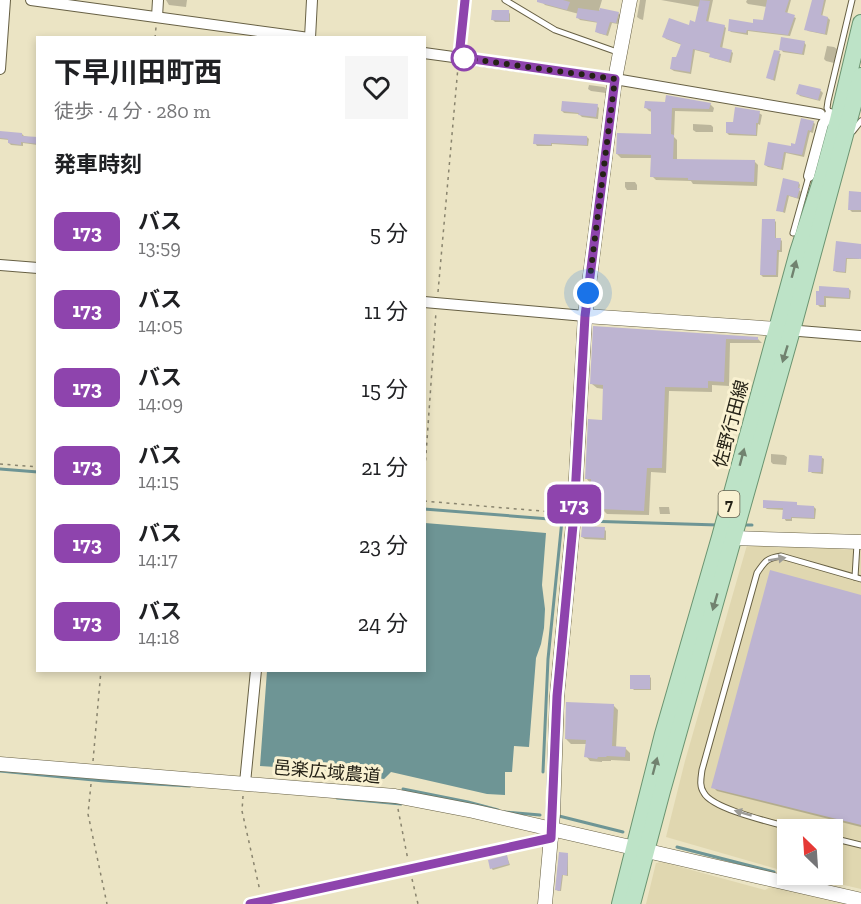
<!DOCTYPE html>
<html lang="ja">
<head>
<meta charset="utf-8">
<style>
	body { margin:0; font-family:"Zilla Slab","Noto Sans JP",serif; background:#f6f6f6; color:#202124; height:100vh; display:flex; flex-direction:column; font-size:22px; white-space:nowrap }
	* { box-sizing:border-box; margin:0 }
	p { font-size:20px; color:#757577 }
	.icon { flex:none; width:33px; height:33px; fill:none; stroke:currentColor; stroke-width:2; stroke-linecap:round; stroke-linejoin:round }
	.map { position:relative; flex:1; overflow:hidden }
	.drawer { position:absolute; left:36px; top:36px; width:390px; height:636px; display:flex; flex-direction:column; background:#fff; border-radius:0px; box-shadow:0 3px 9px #0003 }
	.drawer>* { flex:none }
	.badge { padding:0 12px; border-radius:9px; font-size:21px; line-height:39px }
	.needle { width:39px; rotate:335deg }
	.fabs { position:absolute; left:777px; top:819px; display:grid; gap:12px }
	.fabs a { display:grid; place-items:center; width:66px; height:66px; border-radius:0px; background:#fff; box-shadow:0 3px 9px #0003; font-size:30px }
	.you { position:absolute; width:30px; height:30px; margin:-15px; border:4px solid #fff; border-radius:50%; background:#1a73e8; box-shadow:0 0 0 9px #1a73e833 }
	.map>.badge { position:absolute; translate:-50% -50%; box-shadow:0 0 0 3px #fff }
	h2 { padding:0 18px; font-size:22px; line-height:54px }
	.round { display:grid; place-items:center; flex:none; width:63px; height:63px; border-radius:0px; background:#f6f6f6 }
	.headline { display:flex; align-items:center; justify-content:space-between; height:102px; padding:0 18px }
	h1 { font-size:28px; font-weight:700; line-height:45px }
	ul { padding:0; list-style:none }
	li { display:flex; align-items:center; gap:18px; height:78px; padding:0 18px }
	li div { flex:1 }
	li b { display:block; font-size:22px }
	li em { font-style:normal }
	li .badge { min-width:66px; font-weight:700; text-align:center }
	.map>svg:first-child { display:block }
	.built { fill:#e0d7b0; fill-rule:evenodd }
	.water { fill:#6e9595 }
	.shadow { fill:#0003 }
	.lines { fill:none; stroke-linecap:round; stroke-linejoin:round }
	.stream { stroke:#6e9595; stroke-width:3 }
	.building { fill:#bdb4d1 }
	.service-casing { stroke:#676044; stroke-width:7 }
	.minor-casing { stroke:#676044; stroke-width:12 }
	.tertiary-casing { stroke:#676044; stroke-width:15 }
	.primary-casing { stroke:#6b9471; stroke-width:18 }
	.path { stroke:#89846e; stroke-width:1.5; stroke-dasharray:3 4.5; stroke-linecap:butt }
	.service { stroke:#fff; stroke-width:5 }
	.minor { stroke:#fff; stroke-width:10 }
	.tertiary { stroke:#fff; stroke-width:14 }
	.primary { stroke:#bde3c7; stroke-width:16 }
	.oneway { fill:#71826f }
	.oneway2 { fill:#9d9c97 }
	.line-casing { stroke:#fff; stroke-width:14 }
	.line { stroke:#8e44ad; stroke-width:9 }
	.walk { stroke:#252217; stroke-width:6; stroke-dasharray:0 10.8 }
	.stop-dot { fill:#fff; stroke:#8e44ad; stroke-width:3 }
	.labels { text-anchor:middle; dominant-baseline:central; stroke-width:6; stroke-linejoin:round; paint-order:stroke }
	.shield { fill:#f9f1d1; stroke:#65604f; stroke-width:1.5 }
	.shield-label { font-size:16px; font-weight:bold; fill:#252217 }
	.street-label { font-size:18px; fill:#252217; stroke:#f9f1d1 }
</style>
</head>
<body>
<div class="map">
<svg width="861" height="904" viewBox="0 0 861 904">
	<rect width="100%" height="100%" fill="#ebe4c4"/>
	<!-- built -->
	<g class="built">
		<path d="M 747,545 L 861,550 L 861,889 L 805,876 L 802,884 L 776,877 L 777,869 L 666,837 L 685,761 ZM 788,830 L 832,830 L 832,874 L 788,874 Z"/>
		<polygon points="662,862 765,890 774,885 858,904 646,904 656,863"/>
	</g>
	<!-- water -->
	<polygon class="water" points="425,523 546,533 542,585 545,609 544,628 541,644 536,658 529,747 514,746 512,772 505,772 505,795 487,794 391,772 384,779 322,770 260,766 267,671 424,670"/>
	<!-- shadow -->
	<g class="shadow">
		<polygon points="166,0 187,0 186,7 169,5"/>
		<polygon points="543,0 602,0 599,10 618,13 620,15 618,24 612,23 608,36 598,33 596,31 599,23 580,20 578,18 579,14 545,5 543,3"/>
		<polygon points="640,0 646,0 643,20 640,19 637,17"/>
		<polygon points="661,0 713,0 708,23 724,26 726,28 722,49 731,51 733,53 731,63 713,58 711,56 711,54 695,50 691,74 674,71 671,69 677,59 682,45 666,39 664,36 690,27 697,23 700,7"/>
		<polygon points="747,0 791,0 787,14 796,18 790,36 748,31 748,35 731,32 729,30 764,22 767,7 748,4 746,2"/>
		<polygon points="814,0 826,0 822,17 828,18 830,20 827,35 808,31 806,29"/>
		<polygon points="508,11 510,14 510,22 495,22 493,20"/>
		<polygon points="804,42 806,45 804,55 783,52 781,49"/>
		<polygon points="827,46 834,47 837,49 834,63 826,61 824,59"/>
		<polygon points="775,52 781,54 775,81 768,78"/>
		<polygon points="589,85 604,87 607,89 606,93 591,91 588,89"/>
		<polygon points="800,85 821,91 823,93 820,101 800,96 798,94"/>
		<polygon points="710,104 714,108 713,112 675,111 674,137 677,140 677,160 754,161 758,165 757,186 693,184 691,181 656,180 652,176 653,158 621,158 617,154 653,135 652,112 649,111 645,107"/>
		<polygon points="597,106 599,108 598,119 582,117 579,114 564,113 562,111"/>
		<polygon points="759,113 762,115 760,125 758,124 757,136 729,135 727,133 734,124"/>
		<polygon points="813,122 815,124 813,133 810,132 804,157 786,153 783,170 768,167 765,165 769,144 792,148 797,145"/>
		<polygon points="693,124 711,125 713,127 713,132 696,132 693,130"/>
		<polygon points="0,132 22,134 24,136 38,139 38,145 23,143 23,146 11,145 9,143 9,140 0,139"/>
		<polygon points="587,137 589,139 588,146 552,144 552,146 537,146 535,143"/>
		<polygon points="784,179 799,183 800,185 799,190 801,192 799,199 789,196 785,213 777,210"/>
		<polygon points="625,182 635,182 637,185 637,190 627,190 625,187"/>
		<polygon points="861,193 861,212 852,212 849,209"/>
		<polygon points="774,220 776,222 776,239 780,239 782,241 782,252 779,252 778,277 763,277 761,275"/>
		<polygon points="838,243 860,247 859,259 847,259 846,273 836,272 834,270"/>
		<polygon points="849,289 851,291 850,299 826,298 826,307 820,307 818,305 820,293"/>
		<polygon points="595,328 757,338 762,343 730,343 729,386 712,385 712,392 669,391 666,473 651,472 649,515 607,514 602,509 603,496 600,491 597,491 586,478 603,422 604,389 597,388 592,384"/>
		<polygon points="724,433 729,433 731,435 731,451 725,451 723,449"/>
		<polygon points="771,454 784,455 787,457 786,465 773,464 771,462"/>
		<polygon points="821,457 824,459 823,474 812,473 810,471"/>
		<polygon points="796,504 798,506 814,507 816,509 815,519 792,518 792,521 786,521 784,518 784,510 767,509 764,507"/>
		<polygon points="659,507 669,507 670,514 660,514"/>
		<polygon points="604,529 606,531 606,540 585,539 582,537"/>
		<polygon points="861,597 861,827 717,791 713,787"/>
		<polygon points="649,676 651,678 651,690 634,690 632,688"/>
		<polygon points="613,705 618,710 616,748 625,748 630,753 630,761 611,760 611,761 602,761 602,762 590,761 586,756 587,744 571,744 566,739"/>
		<polygon points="567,854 568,856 568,876 563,875 561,891 558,891 557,890"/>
		<polygon points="507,857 510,865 493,870 492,869 490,861"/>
	</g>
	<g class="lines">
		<!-- stream -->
		<g class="stream">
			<polyline points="0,469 38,472"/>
			<polyline points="424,509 562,520 548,659 543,772"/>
			<polyline points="585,521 718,525"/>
			<polyline points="742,525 752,525"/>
			<polyline points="0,771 104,781 190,786"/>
			<polyline points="403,789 468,802 498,810"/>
			<polyline points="337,798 401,804"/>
			<polyline points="505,812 540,815"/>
			<polyline points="559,816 623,832"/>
			<polyline points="677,847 774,872"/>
			<polyline points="804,880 814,882"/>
		</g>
	</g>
	<!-- building -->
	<g class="building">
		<polygon points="537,0 563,0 570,2 567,10 537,2"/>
		<polygon points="700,0 710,1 706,21 725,25 720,47 732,50 729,62 709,57 710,53 693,49 690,72 670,69 672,57 676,57 681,44 662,37 669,18 689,25 690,20 695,22"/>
		<polygon points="767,0 789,0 785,12 795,15 788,35 747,30 746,33 728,31 729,19 753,23 753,19 763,20"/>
		<polygon points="812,0 824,0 821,15 828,17 825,34 804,30"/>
		<polygon points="578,8 599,11 600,8 619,12 616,23 610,22 606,35 595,32 597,22 576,18"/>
		<polygon points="492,10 509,10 509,21 491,20"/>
		<polygon points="781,37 805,41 802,54 779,50"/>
		<polygon points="774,50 780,51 773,80 766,78"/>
		<polygon points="799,84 821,89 818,100 796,94"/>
		<polygon points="666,95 711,103 709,109 672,108 671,134 674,135 673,159 755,160 754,182 688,180 688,178 650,177 651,155 616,154 617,133 651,134 651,109 644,108 645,101 665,102"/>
		<polygon points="562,101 598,104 596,117 578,115 579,113 561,111"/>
		<polygon points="735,107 760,111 758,123 756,123 756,135 726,133 726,122 733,122"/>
		<polygon points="801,118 814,121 811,131 808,130 802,155 784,152 781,169 764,165 768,142 791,146 791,143 795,144"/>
		<polygon points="0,131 22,133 22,136 38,137 38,144 21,142 21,145 8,143 8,139 0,138"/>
		<polygon points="534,134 587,136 587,145 551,143 551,145 533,144"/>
		<polygon points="783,178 799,182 798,188 800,188 797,198 787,195 783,212 776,211"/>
		<polygon points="849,191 861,192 861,210 848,210"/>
		<polygon points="762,219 775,219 775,238 781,238 780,250 777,250 776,275 760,275"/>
		<polygon points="836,241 861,244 861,259 846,258 845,272 833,271"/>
		<polygon points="819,286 849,288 849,298 824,296 824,305 816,305 816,291 819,291"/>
		<polygon points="593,326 758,337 758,340 726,339 724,382 708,381 708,388 665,387 662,468 647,468 644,511 601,509 601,495 599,494 599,487 591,487 591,479 585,479 588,419 602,420 603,385 590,384"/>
		<polygon points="809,455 822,456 821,472 808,472"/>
		<polygon points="763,500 797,502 797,505 814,506 814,518 791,517 791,519 782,519 783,508 763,508"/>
		<polygon points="582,526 605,527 604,538 581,537"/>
		<polygon points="770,570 861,595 861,825 711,788"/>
		<rect x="630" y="675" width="20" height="14"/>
		<polygon points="566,702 614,704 612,746 626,747 625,757 607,756 606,757 598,757 597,759 584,757 586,740 565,739"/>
		<polygon points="559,852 568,853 567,875 562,875 560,891 555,890"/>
		<polygon points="507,855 509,864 490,869 488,860"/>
	</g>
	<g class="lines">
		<defs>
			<g id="service">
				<polyline points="505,0 555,30 620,53"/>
				<polyline points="830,114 827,108 828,101 852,0"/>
				<polyline points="850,133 853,131 861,121"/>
				<polyline points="793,233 809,176"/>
				<polyline points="855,577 857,544"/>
				<path d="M 799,830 C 779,824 713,810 704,793 C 699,786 701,778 702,770 L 757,573 C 765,561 767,558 781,556 L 861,579"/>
				<polyline points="832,838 861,845"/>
			</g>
			<g id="minor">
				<polyline points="31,0 309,38"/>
				<polyline points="157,17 158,0"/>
				<polyline points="310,38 312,0"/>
				<polyline points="424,53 615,79 820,114"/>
				<polyline points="459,57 465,0"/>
				<polyline points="0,69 5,0"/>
				<polyline points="809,176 823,124 830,114 832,118 838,120"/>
				<polyline points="0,265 38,268"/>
				<polyline points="424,302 585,316"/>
				<polyline points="787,330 861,336"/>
				<polyline points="245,783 256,670"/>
				<polyline points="250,904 551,838"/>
			</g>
			<g id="tertiary">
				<polyline points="585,316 778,329"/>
				<polyline points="733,538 861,542"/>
				<polyline points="0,764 395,796 473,811 861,900"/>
				<polyline points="545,904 553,814 557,696 574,514 585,316 615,79 630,0"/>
			</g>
			<g id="primary">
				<polyline points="620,904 663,734 720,537 798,252 823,175 838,120 861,23"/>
				<polyline points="632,904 662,791 792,330 861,76"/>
			</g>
		</defs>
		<!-- service casing -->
		<use href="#service" class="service-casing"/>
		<!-- minor casing -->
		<use href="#minor" class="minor-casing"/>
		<!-- tertiary casing -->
		<use href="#tertiary" class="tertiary-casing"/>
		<!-- primary casing -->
		<use href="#primary" class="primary-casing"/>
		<!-- path -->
		<g class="path">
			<polyline points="155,38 156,27"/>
			<polyline points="438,292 458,67"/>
			<polyline points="0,464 38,467"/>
			<polyline points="424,483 436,312"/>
			<polyline points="424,501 564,513"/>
			<polyline points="93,761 101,670"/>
			<polyline points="91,784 88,814 107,904"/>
			<polyline points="243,796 242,811 260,891"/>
			<polyline points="398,809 408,860"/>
			<polyline points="412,879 418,904"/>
		</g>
		<!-- service -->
		<use href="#service" class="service"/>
		<!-- minor -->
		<use href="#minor" class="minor"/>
		<!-- tertiary -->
		<use href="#tertiary" class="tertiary"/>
		<!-- primary -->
		<use href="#primary" class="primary"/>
	</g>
	<!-- one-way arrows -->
	<defs><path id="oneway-solid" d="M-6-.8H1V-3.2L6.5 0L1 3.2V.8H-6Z" transform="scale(1.5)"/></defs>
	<g class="oneway">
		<use href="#oneway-solid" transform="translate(794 269) rotate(-75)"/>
		<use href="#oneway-solid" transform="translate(785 354) rotate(107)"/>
		<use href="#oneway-solid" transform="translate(742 457) rotate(-75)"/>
		<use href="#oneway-solid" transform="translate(715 602) rotate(106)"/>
		<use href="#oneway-solid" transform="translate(655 766) rotate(-75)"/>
	</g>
	<g class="oneway2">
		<use href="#oneway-solid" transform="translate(777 559) rotate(-9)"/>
		<use href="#oneway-solid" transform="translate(743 813) rotate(-164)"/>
	</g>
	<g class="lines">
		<defs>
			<polyline id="line" points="250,904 551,838 557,696 574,514 585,316 615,79 459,57 465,0"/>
		</defs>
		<!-- line casing -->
		<use href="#line" class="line-casing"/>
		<!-- line -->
		<use href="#line" class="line"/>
		<!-- walk -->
		<polyline class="walk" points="464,58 615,79 588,293"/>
	</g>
	<!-- markers -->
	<circle class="stop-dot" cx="464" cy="58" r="12"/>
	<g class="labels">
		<!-- shield labels -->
		<rect class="shield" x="718.5" y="491" width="21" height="26" rx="4.5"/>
		<g class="shield-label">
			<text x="729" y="504">7</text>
		</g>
		<!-- street labels -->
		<g class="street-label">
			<text transform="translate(731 424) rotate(-75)">佐野行田線</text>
			<text transform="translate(327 772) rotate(5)">邑楽広域農道</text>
		</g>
	</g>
</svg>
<div class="fabs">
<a><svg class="needle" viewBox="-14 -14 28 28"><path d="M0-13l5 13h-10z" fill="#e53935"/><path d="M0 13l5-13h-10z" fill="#757577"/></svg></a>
</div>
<div class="you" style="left:588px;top:293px"></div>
<b class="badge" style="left:574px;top:504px;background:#8e44ad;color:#fff">173</b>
<section class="drawer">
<div class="headline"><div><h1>下早川田町西</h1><p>徒歩 · 4 分 · 280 m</p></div><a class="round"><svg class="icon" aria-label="heart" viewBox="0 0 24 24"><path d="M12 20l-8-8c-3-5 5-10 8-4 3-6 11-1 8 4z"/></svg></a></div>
<h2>発車時刻</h2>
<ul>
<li><span class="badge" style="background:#8e44ad;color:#fff">173</span><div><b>バス</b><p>13:59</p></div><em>5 分</em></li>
<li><span class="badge" style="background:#8e44ad;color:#fff">173</span><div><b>バス</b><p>14:05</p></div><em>11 分</em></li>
<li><span class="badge" style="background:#8e44ad;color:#fff">173</span><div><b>バス</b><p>14:09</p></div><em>15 分</em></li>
<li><span class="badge" style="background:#8e44ad;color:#fff">173</span><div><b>バス</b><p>14:15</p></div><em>21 分</em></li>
<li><span class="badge" style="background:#8e44ad;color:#fff">173</span><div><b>バス</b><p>14:17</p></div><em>23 分</em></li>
<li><span class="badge" style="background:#8e44ad;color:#fff">173</span><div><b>バス</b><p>14:18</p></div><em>24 分</em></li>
</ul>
</section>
</div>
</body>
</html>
